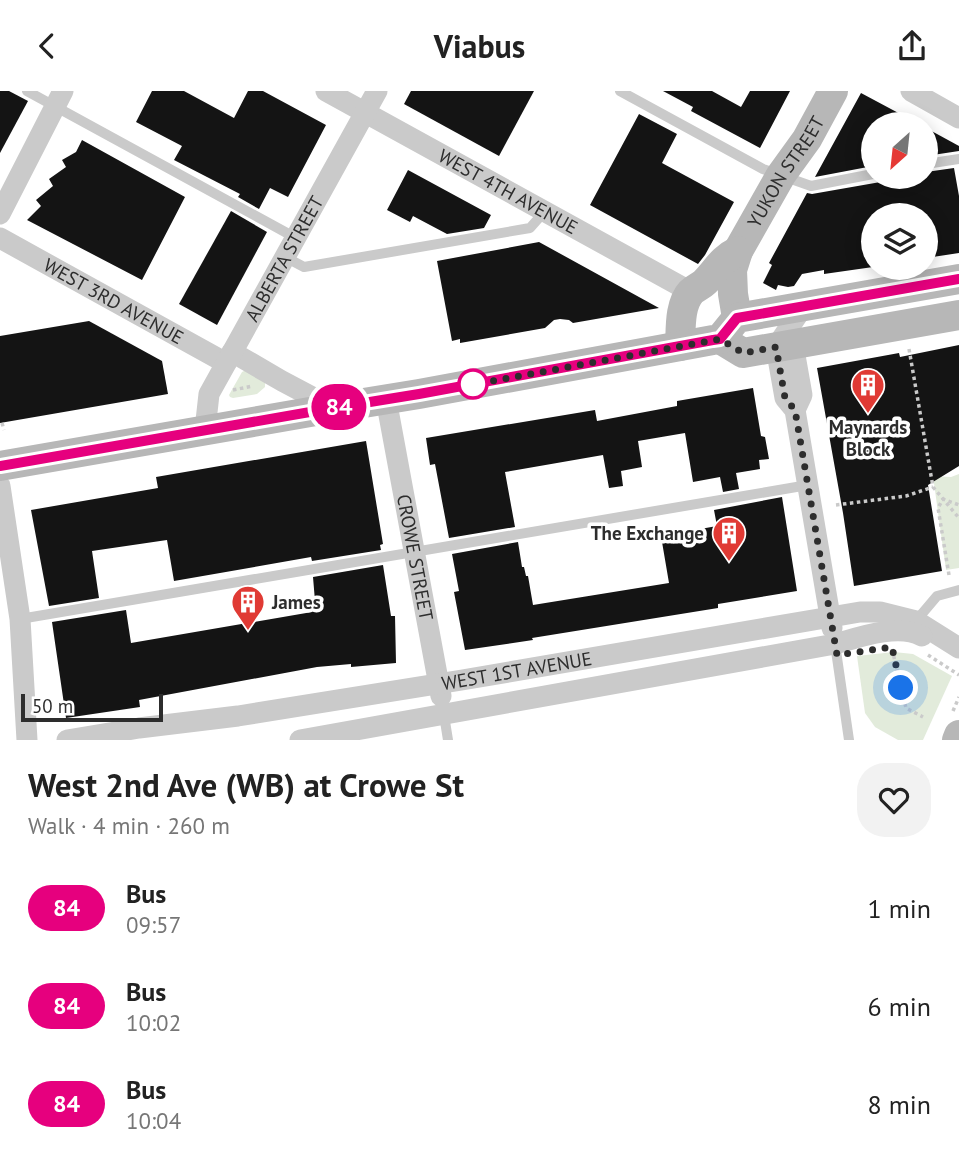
<!DOCTYPE html>
<html lang="en">
<head>
<meta charset="utf-8">
<style>
	body { margin:0; font-family:"PT Sans",sans-serif; background:#f2f2f2; color:#222; height:100vh; display:flex; flex-direction:column; font-size:26px; white-space:nowrap }
	* { box-sizing:border-box; margin:0 }
	p { font-size:23px; color:#767676 }
	.icon { flex:none; width:38px; height:38px; fill:none; stroke:currentColor; stroke-width:2; stroke-linecap:round; stroke-linejoin:round }
	.map { position:relative; height:649px; overflow:hidden }
	.drawer { display:flex; flex-direction:column; background:#fff; flex:1 }
	.drawer>* { flex:none }
	.badge { padding:0 14px; border-radius:23px; font-size:24px; line-height:46px }
	.needle { width:46px; rotate:207deg }
	.buttons { position:absolute; left:861px; top:21px; display:grid; gap:14px }
	.buttons a { display:grid; place-items:center; width:77px; height:77px; border-radius:50%; background:#fff; box-shadow:0 4px 18px #0003; font-size:35px }
	.scale { position:absolute; left:21px; bottom:18px; width:142px; box-sizing:border-box; padding-left:7px; border:4px solid #2d2d2d; border-top:0; font-size:19px; line-height:24px; white-space:nowrap; color:#2d2d2d; -webkit-text-stroke:5px #fff; paint-order:stroke }
	.you { position:absolute; width:35px; height:35px; margin:-18px; border:5px solid #fff; border-radius:50%; background:#1a73e8; box-shadow:0 0 0 10px #1a73e833 }
	.map>.badge { position:absolute; translate:-50% -50%; box-shadow:0 0 0 4px #fff }
	.round { display:grid; place-items:center; flex:none; width:74px; height:74px; border-radius:28px; background:#f2f2f2 }
	.summary { display:flex; align-items:center; justify-content:space-between; height:119px; padding:0 28px }
	h1 { font-size:33px; font-weight:700; line-height:52px }
	ul { padding:0; list-style:none }
	li { display:flex; align-items:center; gap:21px; height:98px; padding:0 28px }
	li div { flex:1 }
	li b { display:block; font-size:26px }
	li em { font-style:normal }
	li .badge { min-width:77px; font-weight:700; text-align:center }
	header { display:flex; justify-content:space-between; align-items:center; height:91px; padding:0 28px; background:#fff; font-size:32px; font-weight:700 }
	.map>svg:first-child { display:block }
	.green { fill:#e2ebdb }
	.building { fill:#141414 }
	.lines { fill:none; stroke-linecap:round; stroke-linejoin:round }
	.path { stroke:#cacaca; stroke-width:3.5; stroke-dasharray:3.5 3.5; stroke-linecap:butt }
	.lane { stroke:#cacaca; stroke-width:10 }
	.street { stroke:#cacaca; stroke-width:21 }
	.secondary { stroke:#b7b7b7; stroke-width:30 }
	.line-casing { stroke:#fff; stroke-width:16 }
	.line { stroke:#e6007e; stroke-width:10 }
	.walk { stroke:#2d2d2d; stroke-width:7; stroke-dasharray:0 12.6 }
	.stop-dot { fill:#fff; stroke:#e6007e; stroke-width:3.5 }
	.labels { text-anchor:middle; dominant-baseline:central; stroke-width:7; stroke-linejoin:round; paint-order:stroke }
	.street-label { font-size:19px; fill:#2d2d2d; stroke:#fff }
	.poi-label { font-size:19px; font-weight:bold; fill:#2d2d2d; stroke:#fff }
</style>
</head>
<body>
<header><svg class="icon" aria-label="back" viewBox="0 0 24 24"><path d="M15 5l-7 7 7 7"/></svg>Viabus<svg class="icon" aria-label="share" viewBox="0 0 24 24"><path d="M12 15V3M7 8l5-5 5 5M5 13v7h14v-7"/></svg></header>
<div class="map">
<svg width="959" height="649" viewBox="0 0 959 649">
	<rect width="100%" height="100%" fill="#fff"/>
	<!-- green -->
	<g class="green">
		<polygon points="246,279 265,290 265,296 257,303 233,307 230,306 229,304 242,281"/>
		<polygon points="959,383 959,477 946,479 933,385 951,386"/>
		<polygon points="894,561 913,563 952,585 923,649 898,649 875,636 865,622 857,565"/>
	</g>
	<!-- building -->
	<g class="building">
		<polygon points="0,0 9,0 28,10 0,62"/>
		<polygon points="152,0 184,0 234,27 248,0 263,0 326,34 288,106 270,97 259,118 238,106 240,103 174,69 182,55 136,31"/>
		<polygon points="411,0 534,0 499,65 404,13"/>
		<polygon points="663,0 712,0 741,16 750,0 790,0 760,57 691,20 693,16"/>
		<polygon points="861,2 919,33 873,33 873,75 815,86"/>
		<polygon points="639,23 677,43 662,72 734,111 705,164 698,173 590,114"/>
		<polygon points="926,37 959,55 959,60 926,65"/>
		<polygon points="82,49 185,106 142,189 27,129 41,115 36,109 53,95 49,88 66,76 62,69 76,61"/>
		<polygon points="954,77 959,105 959,162 926,167 926,124 873,124 873,176 824,183 824,179 802,183 794,195 788,196 778,194 776,199 763,192 772,174 769,172 807,102 812,103 909,86 926,86 926,81"/>
		<polygon points="408,79 491,124 484,137 447,143 413,125 410,131 387,119"/>
		<polygon points="231,120 267,141 217,234 179,213"/>
		<polygon points="539,151 659,217 573,232 569,229 560,228 554,229 545,237 460,252 460,248 452,250 437,170"/>
		<polygon points="89,230 162,270 168,303 0,332 0,245"/>
		<polygon points="959,254 959,375 928,394 942,480 854,495 843,422 817,277 899,262 900,266"/>
		<polygon points="753,297 761,345 765,346 769,368 759,369 760,378 736,382 739,398 723,401 720,386 693,391 685,342 638,350 642,376 621,380 623,395 609,397 603,364 505,381 515,436 449,447 435,373 430,374 426,347 595,319 597,330 677,315 677,310"/>
		<polygon points="366,350 383,453 380,454 381,459 312,470 311,466 174,490 167,449 92,460 99,507 49,515 31,419 158,397 156,386"/>
		<polygon points="782,406 797,500 718,513 718,517 532,547 533,549 465,559 454,501 459,500 452,463 518,451 522,476 524,476 526,485 528,485 533,514 669,492 661,445 717,435 714,419"/>
		<polygon points="383,474 391,525 395,525 396,572 351,576 351,573 317,576 139,609 140,616 66,627 52,531 126,519 131,552 312,521 311,510 315,510 313,486"/>
	</g>
	<g class="lines">
		<!-- path -->
		<g class="path">
			<polyline points="909,258 933,396 959,427"/>
			<polyline points="233,299 253,295"/>
			<polyline points="2,332 4,339"/>
			<polyline points="836,414 906,405 933,396"/>
			<polyline points="949,484 938,417 943,408 959,414"/>
			<polyline points="892,558 906,617 923,626"/>
			<polyline points="928,564 959,584"/>
			<polyline points="953,620 959,606"/>
		</g>
		<!-- lane -->
		<g class="lane">
			<polyline points="27,0 296,147"/>
			<polyline points="620,0 763,78 811,95 873,83"/>
			<polyline points="926,73 959,68"/>
			<polyline points="285,166 304,176 530,137 545,120"/>
			<polyline points="20,528 808,394"/>
			<polyline points="915,531 937,505 959,499"/>
			<polyline points="835,553 849,649"/>
			<polyline points="444,624 448,649"/>
		</g>
		<!-- street -->
		<g class="street">
			<path id="s1" d="M 326,0 L 691,201"/>
			<polyline points="911,0 959,27"/>
			<polyline points="0,123 63,0"/>
			<path id="s2" d="M 0,147 L 226,272"/>
			<polyline points="803,216 776,256 785,307 795,319 832,537"/>
			<polyline points="793,253 802,304 795,319"/>
			<polyline points="232,261 282,290 333,317"/>
			<path id="s3" d="M 386,308 L 441,605"/>
			<path id="s4" d="M 205,339 L 209,303 L 377,0"/>
			<polyline points="0,395 20,528 27,649"/>
			<path id="s5" d="M 67,649 L 139,637 L 238,625 L 462,589 L 860,521 L 880,521 L 916,530 L 959,557"/>
			<path d="M 300,649 L 835,553 C 859,546 899,532 922,545"/>
		</g>
		<!-- secondary -->
		<g class="secondary">
			<path id="s6" d="M 737,227 L 733,203 L 732,179 L 738,160 L 781,84 L 807,48 L 833,0"/>
			<polyline points="720,248 743,262 959,224"/>
			<path d="M 680,255 C 681,239 679,214 691,201 C 695,197 701,195 705,191 C 718,178 720,169 738,160"/>
			<polyline points="0,375 333,317 419,303 713,249 720,248 737,227 959,188"/>
			<polyline points="957,649 959,644"/>
		</g>
	</g>
	<g class="lines">
		<defs>
			<polyline id="line" points="0,375 333,317 419,303 713,249 720,248 737,227 959,188"/>
		</defs>
		<!-- line casing -->
		<use href="#line" class="line-casing"/>
		<!-- line -->
		<use href="#line" class="line"/>
		<!-- walk -->
		<polyline class="walk" points="473,293 471,294 720,248 743,262 776,256 785,307 795,319 837,564 892,556 901,597"/>
	</g>
	<!-- icons -->
	<defs>
		<symbol id="building-pin" viewBox="-11 -11 22 30"><path d="M0 17L-7.5 6A9.5 9.5 0 1 1 7.5 6Z" fill="#e03a34" stroke="#fff"/><path d="M-4-6H4V6H1V3H-1V6H-4ZM-2.5-4.3h1.7v1.8h-1.7ZM.8-4.3h1.7v1.8H.8ZM-2.5-1h1.7V.8h-1.7ZM.8-1h1.7V.8H.8Z" fill="#fff"/></symbol>
	</defs>
	<g fill-rule="evenodd">
		<use href="#building-pin" x="849" y="275" width="38" height="52"/>
		<use href="#building-pin" x="710" y="423" width="38" height="52"/>
		<use href="#building-pin" x="229" y="492" width="38" height="52"/>
	</g>
	<!-- markers -->
	<circle class="stop-dot" cx="473" cy="293" r="14"/>
	<g class="labels">
		<!-- street labels -->
		<g class="street-label">
			<text stroke="none"><textPath href="#s6" startOffset="161">YUKON STREET</textPath></text>
			<text stroke="none"><textPath href="#s1" startOffset="208">WEST 4TH AVENUE</textPath></text>
			<text stroke="none"><textPath href="#s4" startOffset="191">ALBERTA STREET</textPath></text>
			<text stroke="none"><textPath href="#s2" startOffset="130">WEST 3RD AVENUE</textPath></text>
			<text stroke="none"><textPath href="#s3" startOffset="161">CROWE STREET</textPath></text>
			<text stroke="none"><textPath href="#s5" startOffset="455">WEST 1ST AVENUE</textPath></text>
		</g>
		<!-- poi labels -->
		<g class="poi-label">
			<text x="868" y="336">Maynards<tspan x="868" dy="22">Block</tspan></text>
			<text x="704" y="442" text-anchor="end">The Exchange</text>
			<text x="272" y="511" text-anchor="start">James</text>
		</g>
	</g>
</svg>
<div class="buttons">
<a><svg class="needle" viewBox="-14 -14 28 28"><path d="M0-13l5 13h-10z" fill="#e53935"/><path d="M0 13l5-13h-10z" fill="#767676"/></svg></a>
<a><svg class="icon" aria-label="layers" viewBox="0 0 24 24"><path d="M12 4l9 5-9 5-9-5zM3 14l9 5 9-5"/></svg></a>
</div>
<div class="scale">50 m</div>
<div class="you" style="left:901px;top:597px"></div>
<b class="badge" style="left:339px;top:316px;background:#e6007e;color:#fff">84</b>
</div>
<section class="drawer">
<div class="summary"><div><h1>West 2nd Ave (WB) at Crowe St</h1><p>Walk · 4 min · 260 m</p></div><a class="round"><svg class="icon" aria-label="heart" viewBox="0 0 24 24"><path d="M12 20l-8-8c-3-5 5-10 8-4 3-6 11-1 8 4z"/></svg></a></div>
<ul>
<li><span class="badge" style="background:#e6007e;color:#fff">84</span><div><b>Bus</b><p>09:57</p></div><em>1 min</em></li>
<li><span class="badge" style="background:#e6007e;color:#fff">84</span><div><b>Bus</b><p>10:02</p></div><em>6 min</em></li>
<li><span class="badge" style="background:#e6007e;color:#fff">84</span><div><b>Bus</b><p>10:04</p></div><em>8 min</em></li>
</ul>
</section>
</body>
</html>
